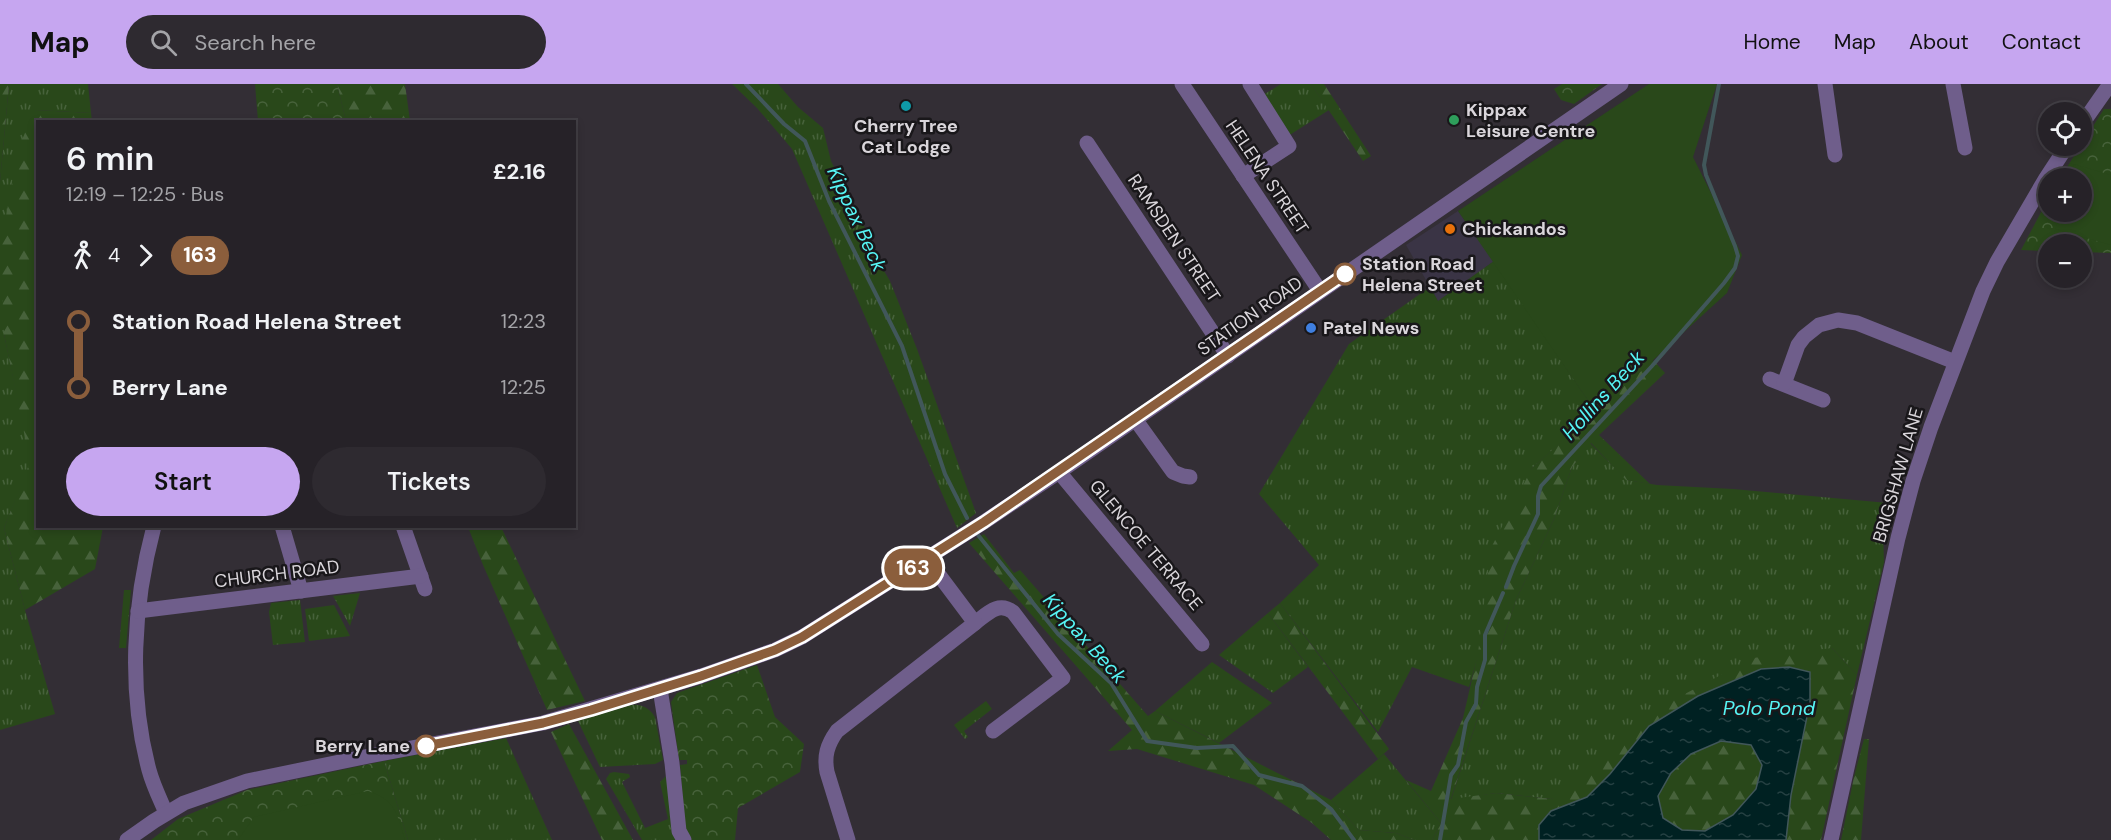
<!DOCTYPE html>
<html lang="en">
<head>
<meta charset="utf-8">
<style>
	body { margin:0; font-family:"DM Sans",sans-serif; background:#2e2a30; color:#f1f3f6; height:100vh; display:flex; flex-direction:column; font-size:22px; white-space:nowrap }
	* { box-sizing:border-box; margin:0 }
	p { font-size:20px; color:#a4a4a8 }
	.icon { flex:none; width:33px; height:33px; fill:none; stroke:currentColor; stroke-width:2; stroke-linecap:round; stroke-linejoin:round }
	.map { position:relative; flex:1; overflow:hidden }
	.details { position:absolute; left:36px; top:36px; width:540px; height:408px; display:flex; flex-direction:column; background:#262228; border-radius:0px; box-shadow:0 3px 9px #0003,0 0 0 2px #423f45 }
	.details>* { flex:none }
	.badge { padding:0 12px; border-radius:20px; font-size:21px; line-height:39px }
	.buttons { position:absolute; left:2038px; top:18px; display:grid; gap:12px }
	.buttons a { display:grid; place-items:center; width:54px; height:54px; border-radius:50%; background:#262228; box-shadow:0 3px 9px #0003,0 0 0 2px #423f45; font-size:30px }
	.map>.badge { position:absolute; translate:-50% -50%; box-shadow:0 0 0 3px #fff }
	.legs { display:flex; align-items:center; gap:9px; height:66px; padding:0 30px; font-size:20px }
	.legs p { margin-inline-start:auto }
	.headline { display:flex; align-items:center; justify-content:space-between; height:102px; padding:0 30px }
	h1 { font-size:33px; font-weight:600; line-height:45px }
	.cta { display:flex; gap:12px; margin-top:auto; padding:12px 30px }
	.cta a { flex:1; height:69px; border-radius:36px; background:#c6a6f0; color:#111; font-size:24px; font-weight:600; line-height:69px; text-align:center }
	.cta a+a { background:#2e2a30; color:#f1f3f6 }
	ul { padding:0 30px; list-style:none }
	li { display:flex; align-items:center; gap:21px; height:66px; font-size:22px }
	li i { display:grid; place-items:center; width:9px; height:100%; margin:0 8px; background:currentColor }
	li i::after { content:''; width:15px; height:15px; margin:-8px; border:4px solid; border-radius:50%; background:#262228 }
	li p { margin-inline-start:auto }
	li:first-child i { background:linear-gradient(#0000 50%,currentColor 0) }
	li:last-child i { background:linear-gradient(currentColor 50%,#0000 0) }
	header { display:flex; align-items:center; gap:36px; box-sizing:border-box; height:84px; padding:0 30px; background:#c6a6f0; color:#111 }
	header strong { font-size:28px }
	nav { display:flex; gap:33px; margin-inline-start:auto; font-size:21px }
	.search { width:420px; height:54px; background:#2e2a30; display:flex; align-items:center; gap:15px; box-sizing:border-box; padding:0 21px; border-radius:33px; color:#a4a4a8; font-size:22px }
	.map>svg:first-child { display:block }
	.commercial { fill:#3a3445 }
	.grass { fill:url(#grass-tufts) }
	.forest { fill:url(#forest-firs) }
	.park { fill:url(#park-crowns) }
	.garden { fill:#29481a }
	.water { fill:url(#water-ripples); stroke:#41575a; stroke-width:1.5; fill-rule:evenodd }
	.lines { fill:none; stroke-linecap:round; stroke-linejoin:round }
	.stream { stroke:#41575a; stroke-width:4 }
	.minor { stroke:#6f5e8b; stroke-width:15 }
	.line-1-casing { stroke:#fff; stroke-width:14 }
	.line-1 { stroke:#8b5e3c; stroke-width:9 }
	.culture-dot { fill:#0f9aa8; stroke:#19171a; stroke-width:2 }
	.leisure-dot { fill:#2e9e5b; stroke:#19171a; stroke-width:2 }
	.food-dot { fill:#e8710a; stroke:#19171a; stroke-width:2 }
	.stop-1-dot { fill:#fff; stroke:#8b5e3c; stroke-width:3 }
	.shop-dot { fill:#3f7fe0; stroke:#19171a; stroke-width:2 }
	.labels { text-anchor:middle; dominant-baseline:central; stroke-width:5; stroke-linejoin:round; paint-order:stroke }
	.poi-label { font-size:18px; font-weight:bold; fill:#dad6db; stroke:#19171a; text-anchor:start }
	.street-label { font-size:18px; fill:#dad6db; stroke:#19171a }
	.stop-label { font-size:18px; font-weight:bold; fill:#dad6db; stroke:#19171a; text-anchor:start }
	.water-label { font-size:20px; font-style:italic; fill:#56f4f4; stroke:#19171a }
</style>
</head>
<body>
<header>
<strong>Map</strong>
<div class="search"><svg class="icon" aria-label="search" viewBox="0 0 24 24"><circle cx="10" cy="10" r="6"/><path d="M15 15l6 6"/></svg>Search here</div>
<nav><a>Home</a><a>Map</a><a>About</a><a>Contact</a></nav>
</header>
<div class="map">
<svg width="2111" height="756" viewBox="0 0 2111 756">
	<defs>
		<pattern id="grass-tufts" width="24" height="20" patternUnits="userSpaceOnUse" patternTransform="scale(1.5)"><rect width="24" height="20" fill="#29481a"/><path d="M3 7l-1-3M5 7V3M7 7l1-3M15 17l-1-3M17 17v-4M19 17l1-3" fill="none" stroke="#47623b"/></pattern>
		<pattern id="forest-firs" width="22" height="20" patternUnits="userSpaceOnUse" patternTransform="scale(1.5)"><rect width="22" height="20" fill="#29481a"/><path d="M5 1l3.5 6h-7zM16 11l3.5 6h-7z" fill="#47623b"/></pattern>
		<pattern id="park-crowns" width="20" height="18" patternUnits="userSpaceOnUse" patternTransform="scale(1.5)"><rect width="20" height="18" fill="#29481a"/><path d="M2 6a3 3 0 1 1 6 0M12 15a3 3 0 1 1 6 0" fill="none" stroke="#47623b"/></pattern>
		<pattern id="water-ripples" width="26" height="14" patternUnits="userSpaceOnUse" patternTransform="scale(1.5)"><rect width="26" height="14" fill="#002122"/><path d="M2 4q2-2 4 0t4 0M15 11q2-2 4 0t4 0" fill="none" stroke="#254042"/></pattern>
	</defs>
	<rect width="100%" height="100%" fill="#332e35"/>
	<!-- commercial -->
	<polygon class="commercial" points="1458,127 1494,177 1438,217 1406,161"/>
	<!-- grass -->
	<g class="grass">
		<polygon points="9,0 88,0 91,29 36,26 4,250 31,378 4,444 25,526 55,630 0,646 0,98"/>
		<polygon points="732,0 778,0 798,23 823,44 831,77 873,160 877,175 890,197 917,265 976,429 957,444 792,65 757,24"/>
		<polygon points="1281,0 1311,0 1329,26 1288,52 1263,11"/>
		<polygon points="1494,177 1596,328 1532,384 1469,603 1412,583 1378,648 1280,519 1319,481 1259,410 1349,260 1430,203 1438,217"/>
		<polygon points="1590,359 1627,396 1657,401 1733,405 1888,419 1883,448 1884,478 1857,591 1832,564 1552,715 1496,709 1451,716 1516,516 1554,435 1572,383"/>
		<polygon points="124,506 131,506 126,564 119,564"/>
		<polygon points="360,509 350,542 333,512"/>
		<polygon points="300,516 305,558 273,561 269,528 271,519"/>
		<polygon points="334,521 350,552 309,557 305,525"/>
		<polygon points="1268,529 1308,583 1273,609 1219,571"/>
		<polygon points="1212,578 1272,619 1219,659 1155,627"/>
		<polygon points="986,617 992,625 964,647 968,653 965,655 954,641"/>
		<path d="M 631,621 C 642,620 649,624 655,633 L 663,676 L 655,680 L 600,683 L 578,637 Z"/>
		<polygon points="506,654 552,756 408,756 384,677"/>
		<polygon points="1384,670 1441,739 1432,756 1414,756 1396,749 1359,746 1331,716"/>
		<polygon points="614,688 629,690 630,693 622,698 645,744 668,735 660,698 666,692 677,756 642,756 606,695 610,689"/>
	</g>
	<!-- forest -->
	<g class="forest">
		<polygon points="0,0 9,0 0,98"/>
		<polygon points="337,0 405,0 410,37 346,37"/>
		<polygon points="1311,0 1324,0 1371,72 1363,77"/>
		<polygon points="36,26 91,29 92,37 38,38 38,442 103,443 95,485 25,526 4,444 30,378 4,250 0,167 18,64"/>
		<polygon points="1653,276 1665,289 1599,351 1650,400 1626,396 1591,359 1572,383 1554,435 1516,516 1451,715 1496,709 1552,715 1645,631 1753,574 1832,564 1857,591 1821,756 1786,756 1791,711 1810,618 1810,587 1698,612 1649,642 1610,690 1587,713 1551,727 1539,741 1539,756 1432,756 1441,739 1406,696 1431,707 1463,634 1478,569 1491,464 1532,384"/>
		<polygon points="468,443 501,443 585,617 547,626 483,481"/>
		<polygon points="984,450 1014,489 1020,486 1148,632 1155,627 1331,716 1359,746 1396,749 1414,756 1331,756 1312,739 1254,701 1137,665 1108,667 1132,646 969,459"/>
		<polygon points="1280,519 1389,665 1378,675 1268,529"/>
		<polygon points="569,640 633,756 602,756 551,648"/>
		<polygon points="1864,655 1869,655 1861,756 1841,756 1854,693"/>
		<polygon points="1721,657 1751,660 1762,681 1757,705 1733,731 1705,747 1682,746 1663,734 1658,712 1671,689 1691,670"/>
	</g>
	<!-- park -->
	<g class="park">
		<polygon points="255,0 337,0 346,37 258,37"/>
		<polygon points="1562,0 1602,0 1574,20 1561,16 1554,5"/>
		<polygon points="2104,25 2111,25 2111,169 2082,168 2082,160 2049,160 2049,167 2021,166 2049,113 2049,128 2082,128 2082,94 2060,94"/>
		<polygon points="757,581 775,633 804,660 800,688 738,724 735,756 688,756 686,751 680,681 687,680 687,676 679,676 671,618 677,609"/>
		<polygon points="384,677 408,756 151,756 178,735 247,706"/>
	</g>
	<!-- garden -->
	<g class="garden">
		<polygon points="1649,0 1717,0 1693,73 1742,171 1727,209 1596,328 1458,127"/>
		<polygon points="2074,80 2111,91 2111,161 2055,145 2061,128 2082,128 2082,94 2070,94"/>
		<path d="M 368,707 C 396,716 397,730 405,756 L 238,756 L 254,733 Z"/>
	</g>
	<!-- water -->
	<path class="water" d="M 1789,583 L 1810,588 L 1810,618 L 1791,711 L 1786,756 L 1539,756 L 1539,741 L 1551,727 L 1587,713 L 1610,690 L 1649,642 L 1698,612 L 1761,585 ZM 1721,657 L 1751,661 L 1762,681 L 1756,705 L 1733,731 L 1705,747 L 1682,746 L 1663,734 L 1658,712 L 1671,689 L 1691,670 Z"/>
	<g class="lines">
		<!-- stream -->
		<g class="stream">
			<polyline points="746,0 784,40 805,57 829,117 902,262 945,390 967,434"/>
			<polyline points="978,451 1058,550 1111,599 1147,657 1197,664 1233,662 1259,691 1302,702 1331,725 1354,756"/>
			<polyline points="1506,503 1514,482 1538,430 1538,412 1541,402 1652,282 1724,199 1735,184 1738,172 1735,162 1706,91 1704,81 1719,0"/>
			<polyline points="1440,756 1451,691 1458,681 1466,638 1476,620 1477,603 1485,576 1485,551 1503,509"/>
		</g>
		<!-- minor -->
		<g class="minor">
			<polyline points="1182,0 1320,207"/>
			<polyline points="1825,0 1835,71"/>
			<polyline points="1953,0 1965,64"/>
			<polyline points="2082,40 2110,0"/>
			<polyline points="1087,59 1228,272"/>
			<polyline points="1243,92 1289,62 1250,0"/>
			<polyline points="1770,295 1823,316"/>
			<polyline points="1784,300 1798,261 1804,253 1819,241 1838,236 1857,239 1955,278"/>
			<polyline points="1135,335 1173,388 1183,392 1190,393"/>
			<polyline points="1059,388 1202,560"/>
			<path d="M 154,442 C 133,521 128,607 149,686 C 153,701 160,715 166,729"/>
			<polyline points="282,442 301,507"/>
			<polyline points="403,442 425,505"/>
			<polyline points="138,527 421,492"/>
			<path d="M 975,539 C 987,530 998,517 1013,528 L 1063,594 L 993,647"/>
			<polyline points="660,605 672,679 679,747 684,756"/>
			<polyline points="127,756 154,737 184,719 247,697 369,672 543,639 701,592 775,566 802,553 984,438 1059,388 1621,0"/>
			<path d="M 848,756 L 827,688 C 824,672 827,661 837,647 L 975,539 L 927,475"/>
			<polyline points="1831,756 1898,454 1913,397 1931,343 1983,207 1997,178 2046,94 2067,62"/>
		</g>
	</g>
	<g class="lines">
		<defs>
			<polyline id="line-1" points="426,662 543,639 591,626 701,592 775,566 802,553 984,438 1345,190"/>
		</defs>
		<!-- line-1 casing -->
		<use href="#line-1" class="line-1-casing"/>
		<!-- line-1 -->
		<use href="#line-1" class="line-1"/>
	</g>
	<!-- markers -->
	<circle class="culture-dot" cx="906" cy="22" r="6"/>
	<circle class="leisure-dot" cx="1454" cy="36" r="6"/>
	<circle class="food-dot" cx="1450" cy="145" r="6"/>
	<g class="stop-1-dot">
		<circle cx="1345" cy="190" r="10"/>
		<circle cx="426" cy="662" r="10"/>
	</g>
	<circle class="shop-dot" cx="1311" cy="244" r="6"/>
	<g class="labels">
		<!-- poi labels -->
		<g class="poi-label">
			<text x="1466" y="26">Kippax<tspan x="1466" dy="21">Leisure Centre</tspan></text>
			<text x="906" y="42" text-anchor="middle">Cherry Tree<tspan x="906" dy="21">Cat Lodge</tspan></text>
			<text x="1462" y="145">Chickandos</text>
			<text x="1323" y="244">Patel News</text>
		</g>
		<!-- street labels -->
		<g class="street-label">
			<text transform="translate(1267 93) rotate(56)">HELENA STREET</text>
			<text transform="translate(1174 154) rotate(56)">RAMSDEN STREET</text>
			<text transform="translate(1250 232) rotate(-35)">STATION ROAD</text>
			<text transform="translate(1898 391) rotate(-74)">BRIGSHAW LANE</text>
			<text transform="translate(1146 461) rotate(50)">GLENCOE TERRACE</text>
			<text transform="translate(277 490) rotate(-7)">CHURCH ROAD</text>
		</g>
		<!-- stop labels -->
		<g class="stop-label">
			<text x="1362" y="180">Station Road<tspan x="1362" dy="21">Helena Street</tspan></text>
			<text x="410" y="662" text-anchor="end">Berry Lane</text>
		</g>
		<!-- water labels -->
		<g class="water-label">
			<text transform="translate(857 135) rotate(65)">Kippax Beck</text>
			<text transform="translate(1603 311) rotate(-48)">Hollins Beck</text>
			<text transform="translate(1085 554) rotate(48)">Kippax Beck</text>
			<text x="1769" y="624">Polo Pond</text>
		</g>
	</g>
</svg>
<div class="buttons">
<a><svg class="icon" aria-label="locate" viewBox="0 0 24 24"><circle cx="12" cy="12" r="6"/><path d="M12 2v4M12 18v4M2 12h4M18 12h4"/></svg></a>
<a>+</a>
<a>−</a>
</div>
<b class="badge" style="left:913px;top:484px;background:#8b5e3c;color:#fff">163</b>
<section class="details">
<div class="headline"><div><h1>6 min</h1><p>12:19 – 12:25 · Bus</p></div><b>£2.16</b></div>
<div class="legs"><svg class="icon" aria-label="walk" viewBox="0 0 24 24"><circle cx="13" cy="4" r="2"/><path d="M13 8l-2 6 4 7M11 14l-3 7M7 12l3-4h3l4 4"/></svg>4<svg class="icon" aria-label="forward" viewBox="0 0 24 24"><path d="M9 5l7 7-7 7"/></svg><b class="badge" style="background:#8b5e3c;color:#fff">163</b></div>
<ul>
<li><i style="color:#8b5e3c"></i><b>Station Road Helena Street</b><p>12:23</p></li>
<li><i style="color:#8b5e3c"></i><b>Berry Lane</b><p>12:25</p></li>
</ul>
<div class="cta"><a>Start</a><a>Tickets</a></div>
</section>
</div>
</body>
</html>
